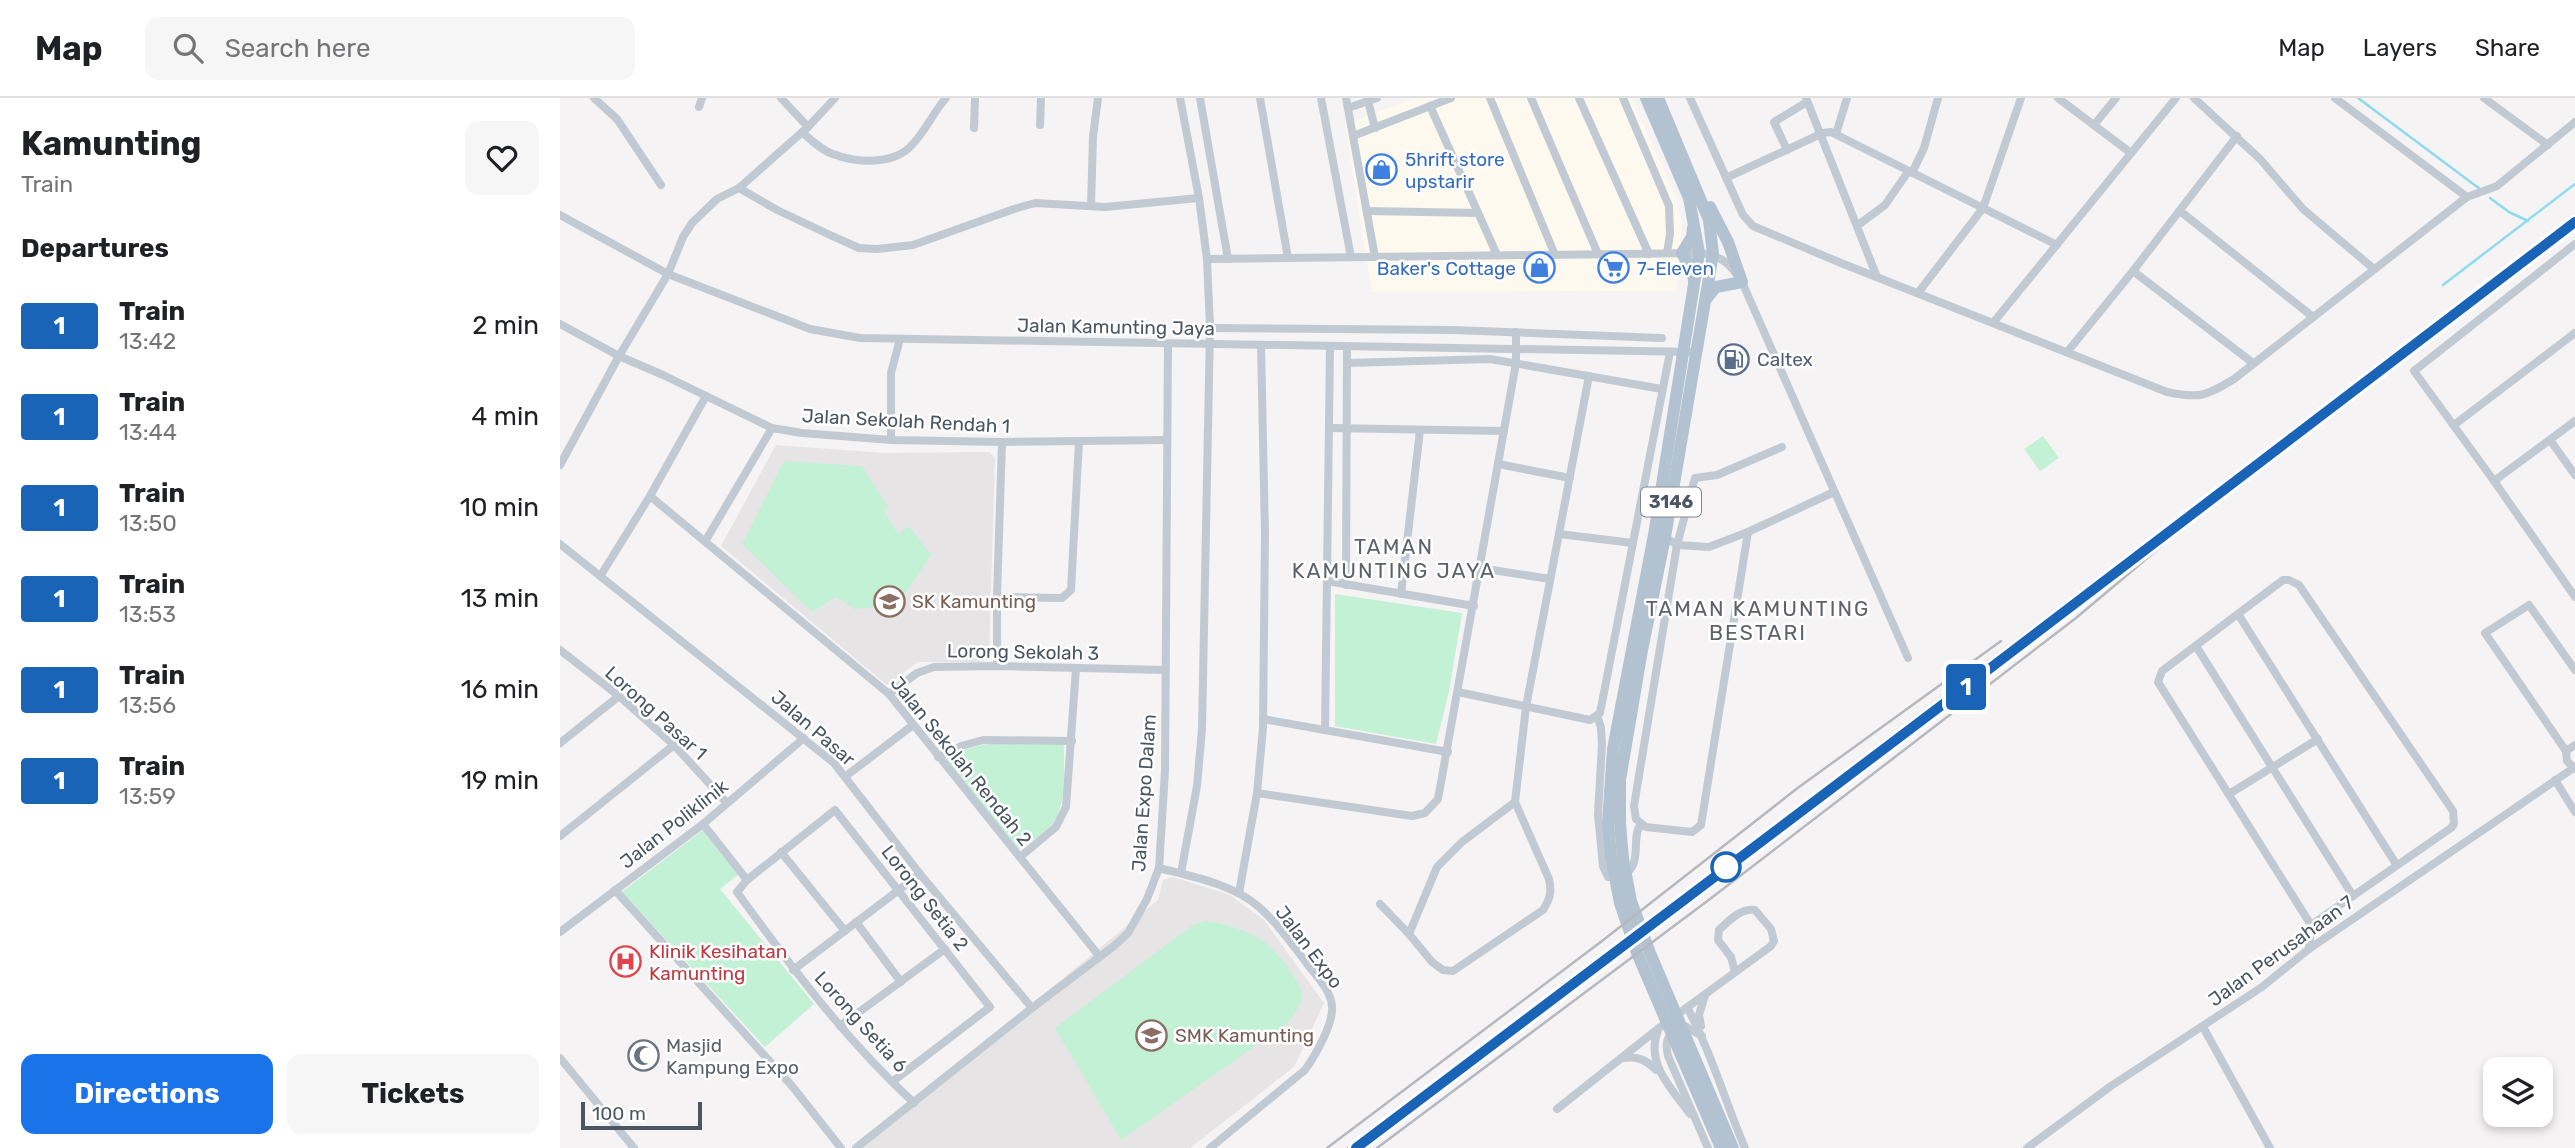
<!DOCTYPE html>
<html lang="en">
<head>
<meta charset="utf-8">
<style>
	body { margin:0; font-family:Rubik,sans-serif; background:#f6f6f6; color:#202124; height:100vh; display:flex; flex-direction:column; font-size:26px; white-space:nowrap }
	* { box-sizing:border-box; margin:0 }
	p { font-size:23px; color:#757577 }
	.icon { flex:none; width:38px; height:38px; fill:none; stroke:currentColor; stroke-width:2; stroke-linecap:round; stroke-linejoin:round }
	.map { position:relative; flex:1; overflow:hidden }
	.drawer { display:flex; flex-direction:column; background:#fff; width:560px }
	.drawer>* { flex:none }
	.badge { padding:0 14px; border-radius:5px; font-size:24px; line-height:46px }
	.buttons { position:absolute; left:1923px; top:959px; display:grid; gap:14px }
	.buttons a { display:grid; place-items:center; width:70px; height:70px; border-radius:14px; background:#fff; box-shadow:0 4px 10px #0003; font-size:35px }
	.scale { position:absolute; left:21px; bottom:18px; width:121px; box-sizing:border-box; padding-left:7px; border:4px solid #4a5661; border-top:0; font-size:19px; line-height:24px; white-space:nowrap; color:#4a5661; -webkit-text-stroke:5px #fff; paint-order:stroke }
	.map>.badge { position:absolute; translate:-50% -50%; box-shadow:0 0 0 4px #fff }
	h2 { padding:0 21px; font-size:26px; line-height:63px }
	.round { display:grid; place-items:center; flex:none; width:74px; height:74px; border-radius:14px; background:#f6f6f6 }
	.headline { display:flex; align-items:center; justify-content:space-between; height:119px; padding:0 21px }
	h1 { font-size:33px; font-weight:700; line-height:52px }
	.action { display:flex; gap:14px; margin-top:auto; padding:14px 21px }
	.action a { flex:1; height:80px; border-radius:14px; background:#1a73e8; color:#fff; font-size:28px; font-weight:700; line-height:80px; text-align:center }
	.action a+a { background:#f6f6f6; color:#202124 }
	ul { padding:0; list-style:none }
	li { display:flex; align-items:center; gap:21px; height:91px; padding:0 21px }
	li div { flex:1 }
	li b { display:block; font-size:26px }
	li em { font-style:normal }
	li .badge { min-width:77px; font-weight:700; text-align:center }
	header { display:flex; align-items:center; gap:42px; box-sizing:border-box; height:98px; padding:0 35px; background:#fff; border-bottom:2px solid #e0e0e0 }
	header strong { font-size:33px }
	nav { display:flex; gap:38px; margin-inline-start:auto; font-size:24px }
	.search { width:490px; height:63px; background:#f6f6f6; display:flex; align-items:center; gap:18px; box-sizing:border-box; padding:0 24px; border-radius:14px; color:#757577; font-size:26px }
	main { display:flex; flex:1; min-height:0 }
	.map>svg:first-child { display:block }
	.commercial { fill:#fdf9ef }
	.education { fill:#e6e4e5 }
	.green { fill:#c3f1d5 }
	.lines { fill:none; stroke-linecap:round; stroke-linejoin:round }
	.stream { stroke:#90daee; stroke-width:2.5 }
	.street { stroke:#c1cad2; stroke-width:8 }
	.primary { stroke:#b3c2d1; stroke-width:12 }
	.rail { stroke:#b5b8bd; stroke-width:2.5 }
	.line-casing { stroke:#fff; stroke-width:16 }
	.line { stroke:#1964b7; stroke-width:10 }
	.stop-dot { fill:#fff; stroke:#1964b7; stroke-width:3.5 }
	.labels { text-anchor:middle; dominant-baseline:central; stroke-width:5; stroke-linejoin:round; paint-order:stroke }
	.shield { fill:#fff; stroke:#808990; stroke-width:2 }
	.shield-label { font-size:18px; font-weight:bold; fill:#4a5661 }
	.shop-label { font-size:19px; fill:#366cbe; stroke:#fff; text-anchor:start }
	.street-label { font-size:19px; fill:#4a5661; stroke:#fff }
	.service-label { font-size:19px; fill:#4e5e75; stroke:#fff; text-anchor:start }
	.education-label { font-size:19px; fill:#785e54; stroke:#fff; text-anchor:start }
	.health-label { font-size:19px; fill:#be3a42; stroke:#fff; text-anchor:start }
	.worship-label { font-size:19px; fill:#5b616d; stroke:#fff; text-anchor:start }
	.neighbourhood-label { font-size:21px; letter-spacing:2px; fill:#5f6368; stroke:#fff }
</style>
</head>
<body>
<header>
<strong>Map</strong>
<div class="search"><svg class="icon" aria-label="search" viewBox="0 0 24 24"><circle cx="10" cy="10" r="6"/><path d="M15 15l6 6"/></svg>Search here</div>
<nav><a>Map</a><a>Layers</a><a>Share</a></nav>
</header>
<main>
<section class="drawer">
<div class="headline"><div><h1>Kamunting</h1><p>Train</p></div><a class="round"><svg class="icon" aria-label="heart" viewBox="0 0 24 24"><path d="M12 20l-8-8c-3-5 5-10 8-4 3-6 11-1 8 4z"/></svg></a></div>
<h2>Departures</h2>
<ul>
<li><span class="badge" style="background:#1964b7;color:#fff">1</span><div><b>Train</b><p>13:42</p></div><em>2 min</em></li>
<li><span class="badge" style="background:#1964b7;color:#fff">1</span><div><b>Train</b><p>13:44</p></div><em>4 min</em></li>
<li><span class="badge" style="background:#1964b7;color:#fff">1</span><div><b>Train</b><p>13:50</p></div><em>10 min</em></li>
<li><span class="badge" style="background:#1964b7;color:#fff">1</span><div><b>Train</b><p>13:53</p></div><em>13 min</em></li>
<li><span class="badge" style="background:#1964b7;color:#fff">1</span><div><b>Train</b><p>13:56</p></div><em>16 min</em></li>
<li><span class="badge" style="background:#1964b7;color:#fff">1</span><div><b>Train</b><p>13:59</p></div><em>19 min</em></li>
</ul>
<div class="action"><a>Directions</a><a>Tickets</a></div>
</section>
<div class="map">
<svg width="2015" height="1050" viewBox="0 0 2015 1050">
	<rect width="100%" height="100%" fill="#f5f3f3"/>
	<!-- commercial -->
	<polygon class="commercial" points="856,0 1071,0 1114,94 1122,123 1117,193 812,194 785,26"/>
	<!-- education -->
	<g class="education">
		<polygon points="216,347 324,355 430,354 435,360 429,559 422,564 358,564 327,587 161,448"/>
		<polygon points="613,779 670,797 704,822 764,905 734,969 630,1050 297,1050 598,802 603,782"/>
	</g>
	<!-- green -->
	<g class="green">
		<polygon points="1483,338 1499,360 1480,373 1464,351"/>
		<polygon points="224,363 302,368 328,409 324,413 338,436 349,428 371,457 338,507 294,511 276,499 252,514 182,446"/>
		<polygon points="775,496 902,515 889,593 876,646 775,628"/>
		<path d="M 504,643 C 503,667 508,704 493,725 C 485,736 468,744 458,752 L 386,661 C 419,639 466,645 504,643 Z"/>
		<polygon points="143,732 178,777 160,791 254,906 205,949 62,794"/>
		<path d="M 646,823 C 665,826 687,832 703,843 C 715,852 745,886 742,901 C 740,909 732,918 728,925 L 561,1042 L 495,930 L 633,827 Z"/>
	</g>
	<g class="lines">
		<!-- stream -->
		<g class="stream">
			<polyline points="1798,0 1920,91"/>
			<polyline points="1930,100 1949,114 1968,123"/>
			<polyline points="1883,187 2015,86"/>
		</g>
		<!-- street -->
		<g class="street">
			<polyline points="34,0 57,21 101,87"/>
			<polyline points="221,0 248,29"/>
			<polyline points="620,0 639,100 647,161 650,230 642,631 637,688 621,775"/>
			<polyline points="640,0 668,161"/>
			<polyline points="700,0 728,160"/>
			<polyline points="761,0 791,159"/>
			<polyline points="786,0 815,159"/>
			<polyline points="930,0 995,157"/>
			<polyline points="971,0 1038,156"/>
			<polyline points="1019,0 1089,156"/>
			<polyline points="1063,0 1109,108 1110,136 1107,155"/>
			<path d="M 1130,0 L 1183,117 L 1193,128 L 1281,165 L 1607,294 C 1640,301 1646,298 1674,281 L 1907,99 L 1937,88 L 2015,24"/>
			<polyline points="1246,0 1317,179"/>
			<polyline points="1498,0 1571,55"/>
			<polyline points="1634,0 1700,61 1743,111 1814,171"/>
			<polyline points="1775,0 1907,99"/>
			<polyline points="1924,0 1988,47"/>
			<polyline points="808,3 815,30"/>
			<polyline points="870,8 937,157"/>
			<polyline points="139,9 142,0"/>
			<polyline points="788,10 817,0"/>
			<polyline points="480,27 481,0"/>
			<polyline points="1534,27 1556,0"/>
			<polyline points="414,30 415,0"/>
			<path d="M 242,34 C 251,42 261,52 273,56 C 296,65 333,67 351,48 C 365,34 373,15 386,0"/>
			<polyline points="1276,36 1287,0"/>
			<polyline points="793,38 891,0"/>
			<polyline points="1227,52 1214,24 1247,4"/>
			<polyline points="1352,75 1364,50 1378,0"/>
			<polyline points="1166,80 1263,35 1271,34 1497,147"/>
			<polyline points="179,90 217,112 270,137 299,150 317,151 353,147 454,111 475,105 545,109 639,100"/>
			<polyline points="531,108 533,39 538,0"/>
			<polyline points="807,113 918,115"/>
			<polyline points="1620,113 1753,219"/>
			<polyline points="0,117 108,176 250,231 300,240 1137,254"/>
			<polyline points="1298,127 1325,107 1348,74"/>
			<polyline points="2015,146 1854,273 1934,383 2015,499"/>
			<path d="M 647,161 L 1139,155 C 1162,157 1170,166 1182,184 L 1348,560"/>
			<polyline points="1573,173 1693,265"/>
			<polyline points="1358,195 1423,110 1461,0"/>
			<polyline points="1433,225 1616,0"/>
			<polyline points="0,226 59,258 103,277 212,330 242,335 331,342 442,344 606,342"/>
			<polyline points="650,230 893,232 1102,240"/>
			<polyline points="1508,253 1573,173 1677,38"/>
			<polyline points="787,265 930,261 1102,291"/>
			<polyline points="1894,327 2015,235"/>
			<polyline points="769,330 944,333"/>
			<polyline points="331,342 331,275 340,241"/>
			<polyline points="1990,342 2015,377"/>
			<polyline points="938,366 1010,380"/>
			<polyline points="0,367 59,258 108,176 123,139 132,125 157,101 179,90 248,29 275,0"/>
			<polyline points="1934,383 2015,323"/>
			<polyline points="90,398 329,596 540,859"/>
			<polyline points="1188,434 1141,727 1132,734 1086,729 1076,721 1074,708 1117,447 1135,380 1157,377 1222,349"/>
			<polyline points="999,436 1073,445"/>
			<polyline points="1105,439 1117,447 1149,449 1188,434 1274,394"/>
			<polyline points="146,442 212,330"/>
			<polyline points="0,446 274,665 360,776 472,910"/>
			<polyline points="920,470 990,481"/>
			<polyline points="41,477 90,398 146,298"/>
			<polyline points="767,483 914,508"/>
			<polyline points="786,487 787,249"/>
			<polyline points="841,496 860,332"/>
			<polyline points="437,499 502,500 511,492 519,343"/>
			<polyline points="1678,516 1836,766"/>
			<polyline points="1636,548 1793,798"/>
			<polyline points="0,552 59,598 114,647 167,705"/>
			<polyline points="437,568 437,499 442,344"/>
			<polyline points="2015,572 1969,507 1925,535 2006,653 2007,663 2015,671"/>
			<polyline points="898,594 1030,622 1040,615 1110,254"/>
			<polyline points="329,596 357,575 374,569 437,568 605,572"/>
			<path d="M 1037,618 L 1041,629 L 1042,647 L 1038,716 L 1043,768 L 1048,779 C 1089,778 1069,744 1080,727"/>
			<polyline points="703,621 888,654"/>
			<polyline points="765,632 770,248"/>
			<polyline points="0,645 59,598"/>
			<polyline points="2006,653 2015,647"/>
			<polyline points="378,659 401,648 423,642 512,643"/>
			<polyline points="286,678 353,627"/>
			<polyline points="1995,682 2015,714"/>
			<polyline points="697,695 852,718 865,715 878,701 956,265 956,234"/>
			<polyline points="1669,696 1758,641"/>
			<polyline points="143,726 187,782"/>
			<polyline points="0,738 114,647"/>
			<polyline points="221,754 285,833"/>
			<polyline points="460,759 496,729 506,709 516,570"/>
			<path d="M 599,770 C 631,778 673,786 699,809 C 717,825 733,847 748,867 C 757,879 771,893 772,908 C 774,925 755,958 745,972 L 650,1050"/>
			<polyline points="55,792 232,988 281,1050"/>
			<polyline points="679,795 697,695 703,630 705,436 701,247"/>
			<path d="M 820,806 L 849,836 L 872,864 L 883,872 L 893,873 L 983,812 C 990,801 992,794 989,781 L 955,704"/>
			<polyline points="296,824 341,884"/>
			<polyline points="0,834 143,726 244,640"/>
			<polyline points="849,836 877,769 902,744 955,704 966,609 1029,278"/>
			<polyline points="1749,851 1751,827 1598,584 1602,573 1723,482 1729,482 1739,487 1893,713 1894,726 1891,730 1751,827"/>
			<polyline points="233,872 360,776"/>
			<path d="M 1127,909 C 1151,954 1165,1003 1185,1050"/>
			<polyline points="280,928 385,851"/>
			<polyline points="1141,928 1139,917 1145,897"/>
			<polyline points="1643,929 1710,1050"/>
			<path d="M 1098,932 C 1085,965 1111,990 1130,1016"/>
			<path d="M 1142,938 L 1125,928 C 1109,934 1104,940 1108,958 L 1148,1050"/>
			<polyline points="0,960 74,1050"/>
			<path d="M 1062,960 C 1077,958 1085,961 1096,972"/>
			<path d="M 332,984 L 430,909 L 275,712 L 187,782 L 177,794 C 231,869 286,942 354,1005"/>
			<path d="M 997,1011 L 1099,930 L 1211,848 L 1214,843 L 1211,831 L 1195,812 C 1180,810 1169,823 1159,832 L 1158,842 L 1171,859 L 1175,874"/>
			<polyline points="296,1050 472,910 554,848 568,835 587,801 599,770 605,673 608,246"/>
			<polyline points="1467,1050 1551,988 1702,889 1749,851 2015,669"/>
		</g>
		<!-- primary -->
		<g class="primary">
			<polyline points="1086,0 1129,100 1139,155 1094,437 1053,651 1048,725 1051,758 1060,805 1077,855 1161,1050"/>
			<polyline points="1098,0 1149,122 1153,156 1105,439 1082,552 1060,682 1060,725 1063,761 1071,803 1090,855 1173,1050"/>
			<polyline points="1133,130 1132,139 1122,155 1132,174 1134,182"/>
			<polyline points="1146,201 1156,189 1182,184 1168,144 1150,109"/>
		</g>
		<!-- rail -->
		<g class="rail">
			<polyline points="767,1050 1042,843 1239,689 1441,543"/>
			<polyline points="788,1050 2015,117"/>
			<polyline points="817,1050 1150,801 1516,520 1661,398"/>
		</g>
	</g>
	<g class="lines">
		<defs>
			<polyline id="line" points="796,1050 1382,607 2015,124"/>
		</defs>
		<!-- line casing -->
		<use href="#line" class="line-casing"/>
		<!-- line -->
		<use href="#line" class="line"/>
	</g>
	<!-- icons -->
	<defs>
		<symbol id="shop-ring" viewBox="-11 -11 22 22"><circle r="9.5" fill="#fff" stroke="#3f7fe0" stroke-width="1.5"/><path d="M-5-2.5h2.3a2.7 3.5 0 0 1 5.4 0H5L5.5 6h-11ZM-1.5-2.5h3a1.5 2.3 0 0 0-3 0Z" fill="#3f7fe0"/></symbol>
		<symbol id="supermarket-ring" viewBox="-11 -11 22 22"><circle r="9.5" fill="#fff" stroke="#3f7fe0" stroke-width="1.5"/><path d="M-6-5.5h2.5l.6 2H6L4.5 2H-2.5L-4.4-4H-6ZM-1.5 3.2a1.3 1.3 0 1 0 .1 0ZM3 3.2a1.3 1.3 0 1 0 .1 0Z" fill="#3f7fe0"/></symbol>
		<symbol id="fuel-ring" viewBox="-11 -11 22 22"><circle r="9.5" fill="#fff" stroke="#5c6f8a" stroke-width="1.5"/><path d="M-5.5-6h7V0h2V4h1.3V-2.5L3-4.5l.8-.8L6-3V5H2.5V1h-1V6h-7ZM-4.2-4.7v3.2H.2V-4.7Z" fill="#5c6f8a"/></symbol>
		<symbol id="school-ring" viewBox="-11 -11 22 22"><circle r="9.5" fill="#fff" stroke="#8d6e63" stroke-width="1.5"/><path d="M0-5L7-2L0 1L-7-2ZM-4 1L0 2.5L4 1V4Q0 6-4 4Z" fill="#8d6e63"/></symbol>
		<symbol id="hospital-ring" viewBox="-11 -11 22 22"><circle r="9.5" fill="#fff" stroke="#e0444e" stroke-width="1.5"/><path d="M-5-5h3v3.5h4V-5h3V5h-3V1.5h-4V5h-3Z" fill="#e0444e"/></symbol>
		<symbol id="mosque-ring" viewBox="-11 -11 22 22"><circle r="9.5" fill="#fff" stroke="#6b7280" stroke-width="1.5"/><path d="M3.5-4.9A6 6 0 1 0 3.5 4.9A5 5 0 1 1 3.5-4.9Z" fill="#6b7280"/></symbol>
	</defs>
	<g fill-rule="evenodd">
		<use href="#shop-ring" x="804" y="54" width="35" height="35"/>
		<use href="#shop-ring" x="962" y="152" width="35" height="35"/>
		<use href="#supermarket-ring" x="1036" y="152" width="35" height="35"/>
		<use href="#fuel-ring" x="1156" y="244" width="35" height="35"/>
		<use href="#school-ring" x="312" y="486" width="35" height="35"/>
		<use href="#hospital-ring" x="48" y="846" width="35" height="35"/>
		<use href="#school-ring" x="574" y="920" width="35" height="35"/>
		<use href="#mosque-ring" x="66" y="940" width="35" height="35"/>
	</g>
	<!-- markers -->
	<circle class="stop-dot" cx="1166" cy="769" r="14"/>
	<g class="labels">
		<!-- shield labels -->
		<rect class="shield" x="1081" y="389.5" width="60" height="29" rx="5"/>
		<g class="shield-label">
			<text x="1111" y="404">3146</text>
		</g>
		<!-- shop labels -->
		<g class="shop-label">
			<text x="845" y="61">5hrift store<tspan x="845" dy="22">upstarir</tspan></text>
			<text x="956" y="170" text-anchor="end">Baker's Cottage</text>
			<text x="1077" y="170">7-Eleven</text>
		</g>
		<!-- street labels -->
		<g class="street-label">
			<text transform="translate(556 229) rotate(1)">Jalan Kamunting Jaya</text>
			<text transform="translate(346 323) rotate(3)">Jalan Sekolah Rendah 1</text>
			<text transform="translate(463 554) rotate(1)">Lorong Sekolah 3</text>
			<text transform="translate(96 615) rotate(42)">Lorong Pasar 1</text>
			<text transform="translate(253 630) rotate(41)">Jalan Pasar</text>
			<text transform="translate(401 663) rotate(51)">Jalan Sekolah Rendah 2</text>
			<text transform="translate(584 695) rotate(-86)">Jalan Expo Dalam</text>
			<text transform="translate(114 726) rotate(-38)">Jalan Poliklinik</text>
			<text transform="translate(365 800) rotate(52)">Lorong Setia 2</text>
			<text transform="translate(749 849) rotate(53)">Jalan Expo</text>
			<text transform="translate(1721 853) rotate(-36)">Jalan Perusahaan 7</text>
			<text transform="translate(301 924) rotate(48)">Lorong Setia 6</text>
		</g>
		<!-- service labels -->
		<g class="service-label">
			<text x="1197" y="261">Caltex</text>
		</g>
		<!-- education labels -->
		<g class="education-label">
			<text x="352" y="503">SK Kamunting</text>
			<text x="615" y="937">SMK Kamunting</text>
		</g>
		<!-- health labels -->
		<g class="health-label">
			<text x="89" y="853">Klinik Kesihatan<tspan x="89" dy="22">Kamunting</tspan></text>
		</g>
		<!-- worship labels -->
		<g class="worship-label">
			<text x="106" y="947">Masjid<tspan x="106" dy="22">Kampung Expo</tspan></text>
		</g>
		<!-- neighbourhood labels -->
		<g class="neighbourhood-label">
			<text x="834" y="448">TAMAN<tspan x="834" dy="24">KAMUNTING JAYA</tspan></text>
			<text x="1198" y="510">TAMAN KAMUNTING<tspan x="1198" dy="24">BESTARI</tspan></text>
		</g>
	</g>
</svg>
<div class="buttons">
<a><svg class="icon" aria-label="layers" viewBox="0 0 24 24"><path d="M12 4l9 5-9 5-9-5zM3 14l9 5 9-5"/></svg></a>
</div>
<div class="scale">100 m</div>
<b class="badge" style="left:1406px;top:589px;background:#1964b7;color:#fff">1</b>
</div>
</main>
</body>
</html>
